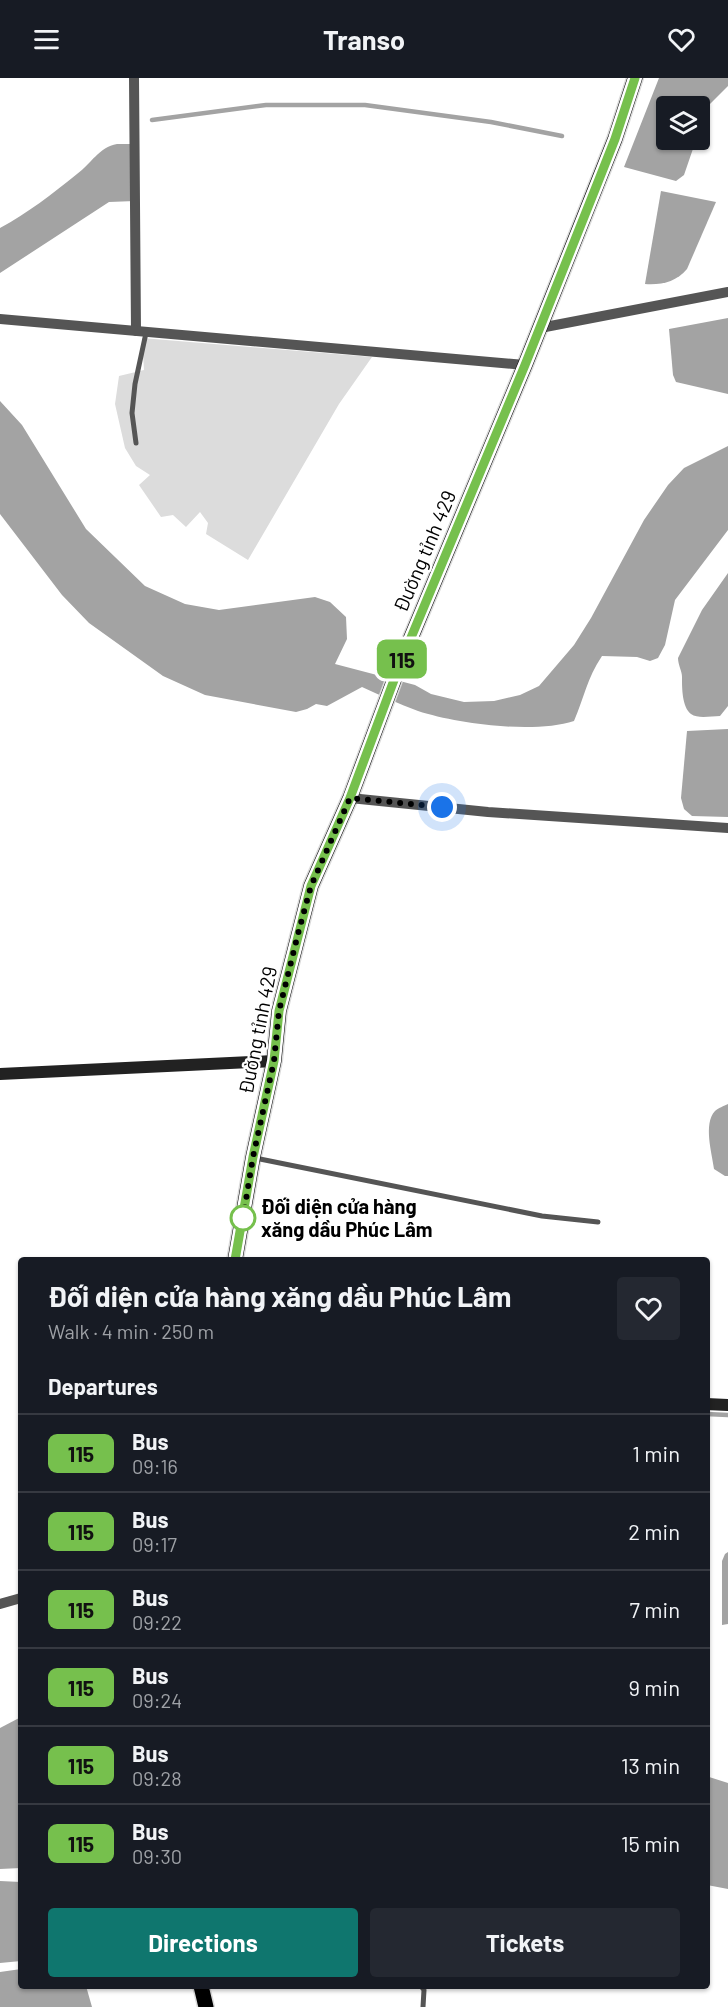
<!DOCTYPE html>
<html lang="en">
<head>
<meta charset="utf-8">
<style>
	body { margin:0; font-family:Barlow,sans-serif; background:#242831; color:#f1f3f6; height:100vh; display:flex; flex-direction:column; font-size:22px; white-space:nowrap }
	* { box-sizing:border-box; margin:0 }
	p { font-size:20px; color:#9ea1a6 }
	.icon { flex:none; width:33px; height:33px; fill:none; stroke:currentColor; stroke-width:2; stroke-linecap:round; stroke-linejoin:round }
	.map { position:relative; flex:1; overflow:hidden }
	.drawer { position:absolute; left:18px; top:1179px; width:692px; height:732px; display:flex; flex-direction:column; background:#171b24; border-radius:6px; box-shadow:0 2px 4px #0004 }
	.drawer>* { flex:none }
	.badge { padding:0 12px; border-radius:9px; font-size:21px; line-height:39px }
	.tools { position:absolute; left:656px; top:18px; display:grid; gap:12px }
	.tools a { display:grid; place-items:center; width:54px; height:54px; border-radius:6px; background:#171b24; box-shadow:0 2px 4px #0004; font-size:30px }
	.you { position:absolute; width:30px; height:30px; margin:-15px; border:4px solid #fff; border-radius:50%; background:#1a73e8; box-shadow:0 0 0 9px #1a73e833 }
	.map>.badge { position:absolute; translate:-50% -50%; box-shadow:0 0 0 3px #fff }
	h2 { padding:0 30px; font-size:22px; line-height:54px }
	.round { display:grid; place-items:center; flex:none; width:63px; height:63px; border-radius:6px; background:#242831 }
	.overview { display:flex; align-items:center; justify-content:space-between; height:102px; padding:0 30px }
	h1 { font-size:28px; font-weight:700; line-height:45px }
	.primary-button { display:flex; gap:12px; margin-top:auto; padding:12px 30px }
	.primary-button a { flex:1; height:69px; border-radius:6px; background:#0f766e; color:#fff; font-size:24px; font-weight:700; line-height:69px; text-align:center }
	.primary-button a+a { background:#242831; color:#f1f3f6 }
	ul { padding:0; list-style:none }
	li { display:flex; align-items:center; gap:18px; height:78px; padding:0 30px; border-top:2px solid #363941 }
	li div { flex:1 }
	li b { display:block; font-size:22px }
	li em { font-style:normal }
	li .badge { min-width:66px; font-weight:700; text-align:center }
	header { display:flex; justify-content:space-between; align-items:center; height:78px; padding:0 30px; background:#171b24; font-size:27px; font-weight:700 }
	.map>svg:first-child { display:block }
	.green { fill:#dcdcdc }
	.water { fill:#a3a3a3 }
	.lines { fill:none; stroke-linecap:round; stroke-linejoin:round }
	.stream { stroke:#a3a3a3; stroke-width:4.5 }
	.primary-casing { stroke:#dbdbdb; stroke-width:18 }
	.lane { stroke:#555; stroke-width:5 }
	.street { stroke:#555; stroke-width:10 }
	.secondary { stroke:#222; stroke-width:12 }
	.primary { stroke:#000; stroke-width:15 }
	.line-casing { stroke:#fff; stroke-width:14 }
	.line { stroke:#76c04d; stroke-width:9 }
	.walk { stroke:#000; stroke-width:6; stroke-dasharray:0 10.8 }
	.stop-dot { fill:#fff; stroke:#76c04d; stroke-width:3 }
	.labels { text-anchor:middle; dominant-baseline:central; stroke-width:4.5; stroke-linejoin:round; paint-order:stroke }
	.street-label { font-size:20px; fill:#000; stroke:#fff }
	.stop-label { font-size:20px; font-weight:bold; fill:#000; stroke:#fff; text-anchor:start }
</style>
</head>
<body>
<header><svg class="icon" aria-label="menu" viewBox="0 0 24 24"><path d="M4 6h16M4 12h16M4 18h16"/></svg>Transo<svg class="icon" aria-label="heart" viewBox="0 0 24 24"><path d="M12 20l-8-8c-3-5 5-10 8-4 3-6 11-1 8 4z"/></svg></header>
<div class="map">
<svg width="728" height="1929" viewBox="0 0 728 1929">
	<rect width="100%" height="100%" fill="#fff"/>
	<!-- green -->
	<polygon class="green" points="142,260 372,279 339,326 248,482 206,456 208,445 200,434 186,449 173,437 161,439 139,407 150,397 136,388 125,370 115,326 119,298 144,292"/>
	<!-- water -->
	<g class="water">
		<polygon points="659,0 728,0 728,8 709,27 699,51 699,28 666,28 666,62 696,62 684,97 676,103 624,89"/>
		<path d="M 117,66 L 133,66 L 135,123 L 109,124 L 0,195 L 0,150 C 28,135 52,116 77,96 C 91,86 99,69 117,66 Z"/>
		<path d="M 661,113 L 716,124 L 687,191 C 676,204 662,207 645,206 Z"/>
		<polygon points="728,240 728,316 676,304 673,297 669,251"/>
		<path d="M 0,323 L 22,347 L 86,451 L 145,508 L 185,526 L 219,532 L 315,519 L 330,524 L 346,539 L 347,561 L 335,586 L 415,607 L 431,616 L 464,624 L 494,623 L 520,617 L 539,608 L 574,567 L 591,540 L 644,442 L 668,407 L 684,390 L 728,368 L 728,452 L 675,522 L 665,567 L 658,580 L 650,583 L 637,579 L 602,578 C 587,600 584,620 574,643 C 534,656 458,646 418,633 C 399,626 380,617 362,609 L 327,628 L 316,626 L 307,631 L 296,634 L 205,617 L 163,598 L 89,545 L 62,517 L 0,436 Z"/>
		<path d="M 728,495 L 728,628 L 720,638 C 711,638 698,641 691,636 C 682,629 682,610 682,599 C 682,593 678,587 678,580 L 702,532 Z"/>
		<polygon points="728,651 728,739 692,738 684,731 681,720 687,653"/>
		<path d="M 728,1026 L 728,1098 L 725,1098 L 714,1091 C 712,1075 703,1046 715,1033 C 718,1030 724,1028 728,1026 Z"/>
		<polygon points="728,1474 728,1546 722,1547 722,1483 725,1476"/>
		<polygon points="21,1639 21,1790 0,1791 0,1650"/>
		<polygon points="706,1698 728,1705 728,1811 707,1807"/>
		<polygon points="0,1803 21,1804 21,1883 0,1885"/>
		<polygon points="21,1891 21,1908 86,1908 92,1929 0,1929 0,1894"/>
	</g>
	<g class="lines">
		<!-- stream -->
		<g class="stream">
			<polyline points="152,42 266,27 365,27 491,44 562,58"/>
			<polyline points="706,1336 728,1337"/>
		</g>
		<defs>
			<g id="primary">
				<polyline points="235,1182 253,1079 274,983 279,933 311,808 350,720 400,586 525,287 615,61 635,0"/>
				<polyline points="201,1908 206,1929"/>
			</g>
		</defs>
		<!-- primary casing -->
		<use href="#primary" class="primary-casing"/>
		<!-- lane -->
		<g class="lane">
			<polyline points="136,365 132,335 135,306 146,255"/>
			<polyline points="255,1080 542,1138 598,1144"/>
			<polyline points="421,1908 424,1912 423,1929"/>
		</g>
		<!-- street -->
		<g class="street">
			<polyline points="134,0 136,253"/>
			<polyline points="0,241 525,287"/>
			<polyline points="540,250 728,214"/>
			<polyline points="350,720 488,734 728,750"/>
			<polyline points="0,1526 21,1520"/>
		</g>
		<!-- secondary -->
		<g class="secondary">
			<polyline points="0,996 274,983"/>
			<polyline points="706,1326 728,1327"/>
		</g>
		<!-- primary -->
		<use href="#primary" class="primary"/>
	</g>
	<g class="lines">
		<defs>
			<polyline id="line" points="235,1182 253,1079 274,983 279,933 311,808 350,720 400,586 525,287 598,104 615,61 635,0"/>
		</defs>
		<!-- line casing -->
		<use href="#line" class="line-casing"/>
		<!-- line -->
		<use href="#line" class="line"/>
		<!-- walk -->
		<polyline class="walk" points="243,1140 253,1079 274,983 279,933 299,852 311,808 350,720 442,729"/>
	</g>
	<!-- markers -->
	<circle class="stop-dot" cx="243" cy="1140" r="12"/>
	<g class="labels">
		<!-- street labels -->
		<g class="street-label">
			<text transform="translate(424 473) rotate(-67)">Đường tỉnh 429</text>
			<text transform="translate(257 952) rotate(-79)">Đường tỉnh 429</text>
		</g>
		<!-- stop labels -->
		<g class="stop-label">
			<text x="261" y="1128">Đối diện cửa hàng<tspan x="261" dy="23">xăng dầu Phúc Lâm</tspan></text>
		</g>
	</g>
</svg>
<div class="tools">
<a><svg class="icon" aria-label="layers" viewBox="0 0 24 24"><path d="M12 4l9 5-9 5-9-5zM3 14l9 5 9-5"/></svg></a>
</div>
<div class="you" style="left:442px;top:729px"></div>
<b class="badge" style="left:402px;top:581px;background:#76c04d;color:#111">115</b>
<section class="drawer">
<div class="overview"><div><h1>Đối diện cửa hàng xăng dầu Phúc Lâm</h1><p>Walk · 4 min · 250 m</p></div><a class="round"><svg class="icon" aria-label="heart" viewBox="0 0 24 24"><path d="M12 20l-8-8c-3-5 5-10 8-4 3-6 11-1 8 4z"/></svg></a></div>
<h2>Departures</h2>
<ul>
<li><span class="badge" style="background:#76c04d;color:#111">115</span><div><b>Bus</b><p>09:16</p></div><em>1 min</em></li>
<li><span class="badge" style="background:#76c04d;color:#111">115</span><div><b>Bus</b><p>09:17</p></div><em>2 min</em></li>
<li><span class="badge" style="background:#76c04d;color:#111">115</span><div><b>Bus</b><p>09:22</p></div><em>7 min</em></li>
<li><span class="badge" style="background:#76c04d;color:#111">115</span><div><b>Bus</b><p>09:24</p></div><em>9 min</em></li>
<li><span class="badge" style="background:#76c04d;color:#111">115</span><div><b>Bus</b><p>09:28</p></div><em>13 min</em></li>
<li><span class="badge" style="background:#76c04d;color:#111">115</span><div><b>Bus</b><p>09:30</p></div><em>15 min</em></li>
</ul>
<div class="primary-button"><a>Directions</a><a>Tickets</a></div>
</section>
</div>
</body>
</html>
